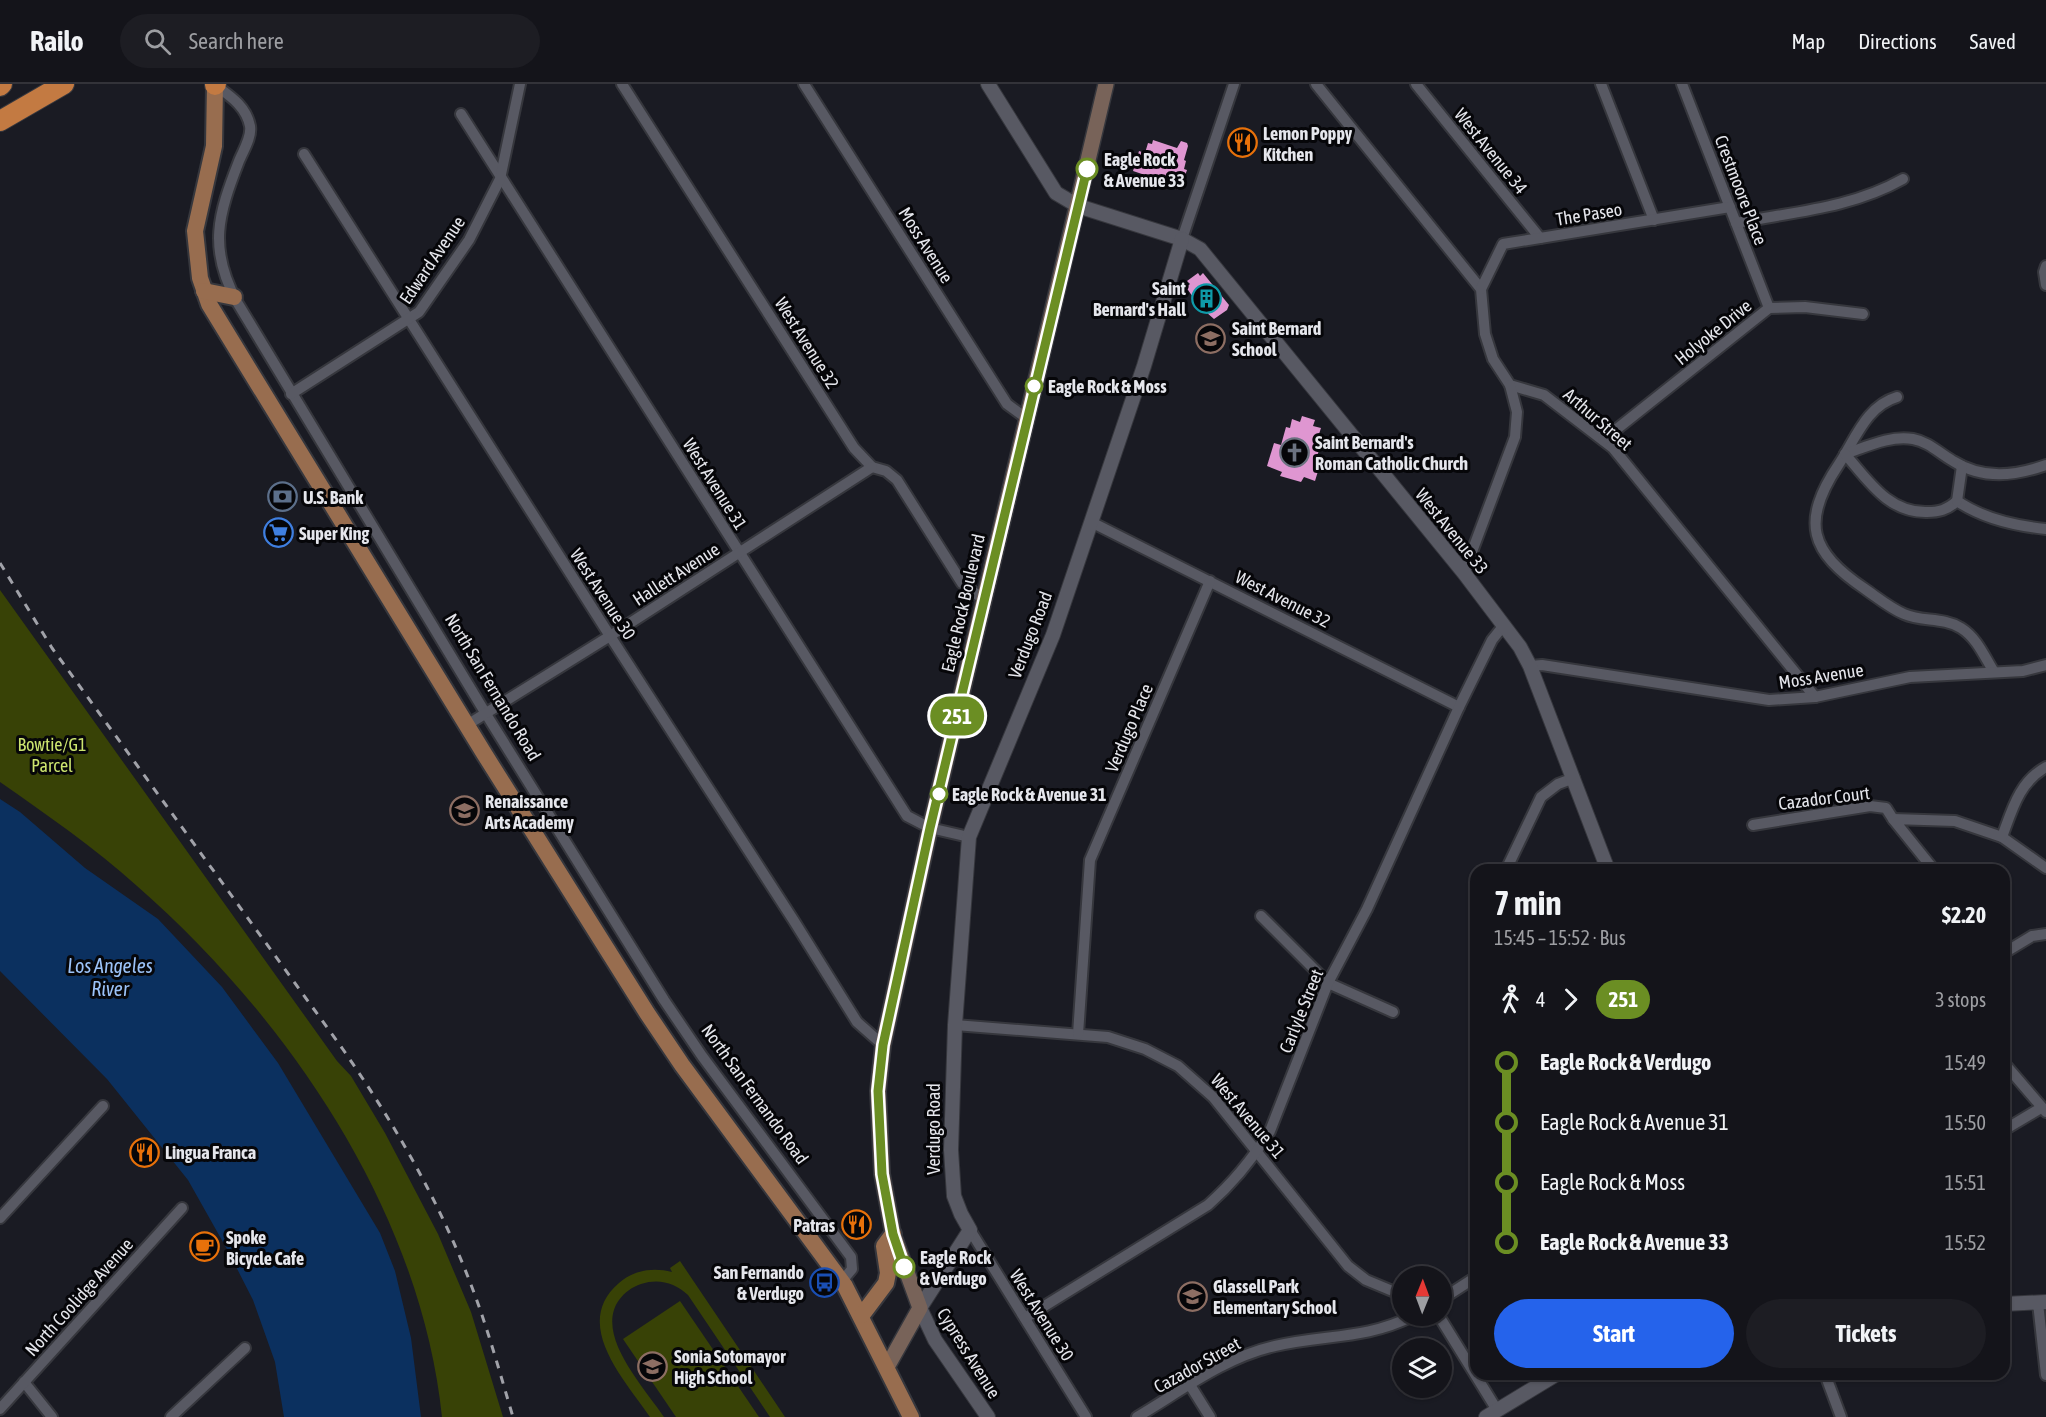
<!DOCTYPE html>
<html lang="en">
<head>
<meta charset="utf-8">
<style>
	body { margin:0; font-family:"Asap Condensed",sans-serif; background:#1d1d23; color:#f1f3f6; height:100vh; display:flex; flex-direction:column; font-size:22px; white-space:nowrap }
	* { box-sizing:border-box; margin:0 }
	p { font-size:20px; color:#9d9ea2 }
	.icon { flex:none; width:33px; height:33px; fill:none; stroke:currentColor; stroke-width:2; stroke-linecap:round; stroke-linejoin:round }
	.map { position:relative; flex:1; overflow:hidden }
	.sheet { position:absolute; left:1470px; top:780px; width:540px; height:516px; display:flex; flex-direction:column; background:#14141a; border-radius:18px; box-shadow:0 2px 4px #0004,0 0 0 2px #333339 }
	.sheet>* { flex:none }
	.badge { padding:0 12px; border-radius:20px; font-size:21px; line-height:39px }
	.needle { width:39px; rotate:1deg }
	.fabs { position:absolute; left:1392px; top:1182px; display:grid; gap:12px }
	.fabs a { display:grid; place-items:center; width:60px; height:60px; border-radius:50%; background:#14141a; box-shadow:0 2px 4px #0004,0 0 0 2px #333339; font-size:30px }
	.map>.badge { position:absolute; translate:-50% -50%; box-shadow:0 0 0 3px #fff }
	.legs { display:flex; align-items:center; gap:9px; height:66px; padding:0 24px; font-size:20px }
	.legs p { margin-inline-start:auto }
	.overview { display:flex; align-items:center; justify-content:space-between; height:102px; padding:0 24px }
	h1 { font-size:33px; font-weight:700; line-height:45px }
	.action { display:flex; gap:12px; margin-top:auto; padding:12px 24px }
	.action a { flex:1; height:69px; border-radius:36px; background:#2563eb; color:#fff; font-size:24px; font-weight:700; line-height:69px; text-align:center }
	.action a+a { background:#1d1d23; color:#f1f3f6 }
	ul { padding:0 24px; list-style:none }
	li { display:flex; align-items:center; gap:21px; height:60px; font-size:22px }
	li i { display:grid; place-items:center; width:9px; height:100%; margin:0 8px; background:currentColor }
	li i::after { content:''; width:15px; height:15px; margin:-8px; border:4px solid; border-radius:50%; background:#14141a }
	li p { margin-inline-start:auto }
	li:first-child i { background:linear-gradient(#0000 50%,currentColor 0) }
	li:last-child i { background:linear-gradient(currentColor 50%,#0000 0) }
	header { display:flex; align-items:center; gap:36px; box-sizing:border-box; height:84px; padding:0 30px; background:#14141a; border-bottom:2px solid #333339 }
	header strong { font-size:28px }
	nav { display:flex; gap:33px; margin-inline-start:auto; font-size:21px }
	.search { width:420px; height:54px; background:#1d1d23; display:flex; align-items:center; gap:15px; box-sizing:border-box; padding:0 21px; border-radius:33px; color:#9d9ea2; font-size:22px }
	.map>svg:first-child { display:block }
	.green { fill:#384206 }
	.water { fill:#0b305f }
	.building { fill:#df96d1 }
	.lines { fill:none; stroke-linecap:round; stroke-linejoin:round }
	.minor-casing { stroke:#36373d; stroke-width:14 }
	.tertiary-casing { stroke:#36373d; stroke-width:16 }
	.secondary-casing { stroke:#36373d; stroke-width:18 }
	.primary-casing { stroke:#36373d; stroke-width:20 }
	.motorway-casing { stroke:#36373d; stroke-width:22 }
	.minor { stroke:#585963; stroke-width:10 }
	.tertiary { stroke:#585963; stroke-width:14 }
	.secondary { stroke:#786359; stroke-width:15 }
	.primary { stroke:#986d4f; stroke-width:16 }
	.motorway { stroke:#c37a42; stroke-width:20 }
	.rail { stroke:#a1a2a9; stroke-width:3; stroke-dasharray:8 8; stroke-linecap:butt }
	.line-1-casing { stroke:#fff; stroke-width:14 }
	.line-1 { stroke:#6b8e23; stroke-width:9 }
	.stop-1-dot { fill:#fff; stroke:#6b8e23; stroke-width:3 }
	.labels { text-anchor:middle; dominant-baseline:central; stroke-width:6; stroke-linejoin:round; paint-order:stroke }
	.poi-label { font-size:18px; font-weight:bold; fill:#e5e6ec; stroke:#060609; text-anchor:start }
	.street-label { font-size:18px; fill:#e5e6ec; stroke:#060609 }
	.stop-label { font-size:18px; font-weight:bold; fill:#e5e6ec; stroke:#060609; text-anchor:start }
	.park-label { font-size:18px; fill:#cce46f; stroke:#060609 }
	.water-label { font-size:20px; font-style:italic; fill:#9bc2f8; stroke:#060609 }
</style>
</head>
<body>
<header>
<strong>Railo</strong>
<div class="search"><svg class="icon" aria-label="search" viewBox="0 0 24 24"><circle cx="10" cy="10" r="6"/><path d="M15 15l6 6"/></svg>Search here</div>
<nav><a>Map</a><a>Directions</a><a>Saved</a></nav>
</header>
<div class="map">
<svg width="2046" height="1333" viewBox="0 0 2046 1333">
	<rect width="100%" height="100%" fill="#1a1b23"/>
	<!-- green -->
	<g class="green">
		<path d="M 0,506 L 337,977 L 351,992 L 385,1049 L 438,1150 L 471,1228 L 503,1333 L 442,1333 C 421,1129 289,935 137,802 C 94,763 47,731 0,698 Z"/>
		<path d="M 680,1177 L 785,1333 L 770,1333 L 688,1211 C 675,1199 659,1194 641,1200 C 632,1203 625,1208 619,1216 C 594,1251 645,1304 664,1333 L 650,1333 C 625,1296 571,1240 619,1199 C 634,1186 653,1183 672,1188 L 670,1184 Z"/>
		<polygon points="680,1217 759,1333 676,1333 623,1255"/>
	</g>
	<!-- water -->
	<polygon class="water" points="0,715 20,728 85,784 158,835 222,903 278,979 380,1149 395,1187 411,1254 421,1333 284,1333 275,1278 253,1216 228,1167 188,1096 107,995 0,887"/>
	<!-- building -->
	<g class="building">
		<polygon points="1153,56 1177,64 1181,57 1187,59 1188,62 1184,76 1186,77 1184,85 1187,86 1180,106 1144,95 1145,91 1133,87 1139,67 1145,69 1148,59 1152,60"/>
		<polygon points="1198,189 1200,192 1203,189 1229,221 1227,226 1214,235 1199,222 1186,203 1190,200 1187,197"/>
		<polygon points="1302,332 1315,336 1313,342 1321,344 1318,353 1321,354 1322,358 1317,372 1322,374 1315,397 1304,393 1301,398 1280,392 1282,388 1267,382 1274,359 1281,361 1286,343 1290,344 1292,335 1300,338"/>
	</g>
	<g class="lines">
		<defs>
			<g id="minor">
				<polyline points="622,0 854,364 872,383 886,387 897,396 962,499 984,516"/>
				<polyline points="804,0 1007,320 1026,334"/>
				<polyline points="1316,0 1481,205 1485,250 1493,275 1510,301 1544,311 1613,364 1815,613"/>
				<polyline points="1416,0 1540,154"/>
				<polyline points="1601,0 1654,136"/>
				<polyline points="1682,0 1769,224"/>
				<path d="M 215,1 C 230,12 246,22 250,42 C 252,53 243,67 239,77 C 218,131 208,164 237,218 L 486,630 L 664,916 L 702,972 L 851,1173 L 852,1185 L 842,1197"/>
				<polyline points="461,30 907,732 930,744 969,753"/>
				<polyline points="304,70 610,552 794,837 857,938 883,961"/>
				<path d="M 1736,139 C 1793,128 1852,124 1903,95"/>
				<polyline points="1182,155 1234,0"/>
				<polyline points="2046,182 2044,188 2046,201"/>
				<polyline points="1481,205 1503,160 1730,123"/>
				<polyline points="291,310 419,228 469,156 500,95 520,0"/>
				<path d="M 1897,313 C 1866,322 1855,356 1839,380 C 1800,438 1810,468 1865,505 C 1878,514 1890,524 1904,530 C 1922,538 1943,533 1961,544 C 1977,554 1984,572 1994,588"/>
				<polyline points="1603,356 1769,224 1805,223 1863,230"/>
				<path d="M 1845,370 C 1866,363 1890,351 1913,355 C 1929,358 1939,369 1953,377 C 1983,396 2015,392 2046,381"/>
				<path d="M 1845,370 C 1868,396 1888,429 1927,428 C 1939,428 1947,426 1957,417"/>
				<path d="M 1957,417 C 1982,434 2016,442 2046,445"/>
				<polyline points="1957,417 1962,382"/>
				<polyline points="1091,438 1459,623"/>
				<polyline points="1464,489 1515,353 1517,328 1510,301"/>
				<polyline points="1530,582 1542,581 1769,616 1815,613 1910,593 2023,587 2046,581"/>
				<polyline points="467,641 610,552 872,383"/>
				<polyline points="1753,741 1870,722 1886,724 1893,735"/>
				<polyline points="2002,753 2046,784"/>
				<polyline points="1506,786 1541,713 1558,700 1574,694"/>
				<path d="M 1934,786 L 1893,735 L 1955,737 L 2002,753 C 2012,726 2019,698 2046,683"/>
				<polyline points="1261,832 1328,899 1393,928"/>
				<polyline points="2004,869 2032,852 2046,850"/>
				<polyline points="955,941 1108,953 1145,965 1178,982 1213,1013 1348,1182 1366,1196 1402,1211"/>
				<polyline points="1078,950 1090,776 1210,497"/>
				<polyline points="2004,979 2046,1028"/>
				<polyline points="2004,1046 2041,1024"/>
				<polyline points="0,1134 103,1022"/>
				<polyline points="970,1146 1086,1333"/>
				<polyline points="1442,1215 1476,1193"/>
				<polyline points="2038,1219 2046,1291"/>
				<polyline points="1439,1232 1497,1326"/>
				<path d="M 1025,1234 L 1208,1121 C 1233,1099 1252,1076 1270,1047 L 1328,899 L 1367,825 L 1459,623 L 1492,556 L 1504,541"/>
				<polyline points="1825,1290 1841,1333"/>
				<polyline points="24,1298 52,1333"/>
				<polyline points="1190,1301 1210,1333"/>
				<polyline points="0,1325 182,1124"/>
				<polyline points="171,1333 245,1264"/>
				<path d="M 1137,1333 C 1181,1307 1225,1273 1275,1262 C 1326,1250 1364,1256 1413,1232"/>
			</g>
			<g id="tertiary">
				<polyline points="988,0 1056,109 1078,122 1182,155 1200,165 1464,489 1520,563 1530,582 1608,786"/>
				<polyline points="2004,1220 2046,1218"/>
				<polyline points="988,1333 935,1256 920,1224 970,1146 961,1130 954,1112 951,1066 955,941 969,753 1053,551 1144,282 1182,155"/>
				<polyline points="1486,1333 1557,1290"/>
			</g>
			<polyline id="secondary" points="887,1283 920,1224 893,1150 882,1090 878,1007 883,961 930,744 1106,0"/>
			<g id="primary">
				<polyline points="215,0 214,62 195,147 200,194 209,220 485,671 647,929 682,981 845,1202 911,1333"/>
				<polyline points="204,207 234,213"/>
				<polyline points="862,1231 886,1199 888,1189 884,1162 893,1150"/>
			</g>
			<g id="motorway">
				<polyline points="215,1 216,0"/>
				<polyline points="0,2 2,0"/>
				<polyline points="0,37 64,0"/>
			</g>
		</defs>
		<!-- minor casing -->
		<use href="#minor" class="minor-casing"/>
		<!-- tertiary casing -->
		<use href="#tertiary" class="tertiary-casing"/>
		<!-- secondary casing -->
		<use href="#secondary" class="secondary-casing"/>
		<!-- primary casing -->
		<use href="#primary" class="primary-casing"/>
		<!-- motorway casing -->
		<use href="#motorway" class="motorway-casing"/>
		<!-- minor -->
		<use href="#minor" class="minor"/>
		<!-- tertiary -->
		<use href="#tertiary" class="tertiary"/>
		<!-- secondary -->
		<use href="#secondary" class="secondary"/>
		<!-- primary -->
		<use href="#primary" class="primary"/>
		<!-- motorway -->
		<use href="#motorway" class="motorway"/>
		<!-- rail -->
		<path class="rail" d="M 0,479 L 52,564 L 342,964 C 392,1036 436,1111 468,1193 C 486,1238 499,1286 513,1333"/>
	</g>
	<g class="lines">
		<defs>
			<polyline id="line-1" points="904,1183 893,1150 882,1090 878,1007 883,961 930,744 1087,85"/>
		</defs>
		<!-- line-1 casing -->
		<use href="#line-1" class="line-1-casing"/>
		<!-- line-1 -->
		<use href="#line-1" class="line-1"/>
	</g>
	<!-- icons -->
	<defs>
		<symbol id="restaurant-ring" viewBox="-11 -11 22 22"><circle r="9.5" fill="#060609" stroke="#e8710a" stroke-width="1.5"/><path d="M-5-6h1v4h1v-4h1v4h1v-4h1v5L-1.5 .5V6h-2V.5L-5-1ZM5-6V6H3V1.5H1.5Q1.5-4 5-6Z" fill="#e8710a"/></symbol>
		<symbol id="building-ring" viewBox="-11 -11 22 22"><circle r="9.5" fill="#060609" stroke="#0f9aa8" stroke-width="1.5"/><path d="M-4-6H4V6H1V3H-1V6H-4ZM-2.5-4.3h1.7v1.8h-1.7ZM.8-4.3h1.7v1.8H.8ZM-2.5-1h1.7V.8h-1.7ZM.8-1h1.7V.8H.8Z" fill="#0f9aa8"/></symbol>
		<symbol id="school-ring" viewBox="-11 -11 22 22"><circle r="9.5" fill="#060609" stroke="#8d6e63" stroke-width="1.5"/><path d="M0-5L7-2L0 1L-7-2ZM-4 1L0 2.5L4 1V4Q0 6-4 4Z" fill="#8d6e63"/></symbol>
		<symbol id="church-ring" viewBox="-11 -11 22 22"><circle r="9.5" fill="#060609" stroke="#6b7280" stroke-width="1.5"/><path d="M-1.2-6h2.4v3.5h3.3v2.4h-3.3V6h-2.4V-.1h-3.3v-2.4h3.3Z" fill="#6b7280"/></symbol>
		<symbol id="bank-ring" viewBox="-11 -11 22 22"><circle r="9.5" fill="#060609" stroke="#5c6f8a" stroke-width="1.5"/><path d="M-6-4H6V4H-6ZM0-2.3a2.3 2.3 0 1 0 0 4.6a2.3 2.3 0 1 0 0-4.6Z" fill="#5c6f8a"/></symbol>
		<symbol id="supermarket-ring" viewBox="-11 -11 22 22"><circle r="9.5" fill="#060609" stroke="#3f7fe0" stroke-width="1.5"/><path d="M-6-5.5h2.5l.6 2H6L4.5 2H-2.5L-4.4-4H-6ZM-1.5 3.2a1.3 1.3 0 1 0 .1 0ZM3 3.2a1.3 1.3 0 1 0 .1 0Z" fill="#3f7fe0"/></symbol>
		<symbol id="cafe-ring" viewBox="-11 -11 22 22"><circle r="9.5" fill="#060609" stroke="#e8710a" stroke-width="1.5"/><path d="M-5.5-4.5H6V0H3Q3 3.5 0 3.5H-2.5Q-5.5 3.5-5.5 0ZM3-3.2v2h1.7v-2ZM-6 4.5H4V6H-6Z" fill="#e8710a"/></symbol>
		<symbol id="bus-ring" viewBox="-11 -11 22 22"><circle r="9.5" fill="#060609" stroke="#1a4fb4" stroke-width="1.5"/><path d="M-5-6H5V4H4V6H2V4H-2V6H-4V4H-5ZM-3.5-4V0h7V-4ZM-3.5 1.2v1.5H-2V1.2ZM2 1.2v1.5H3.5V1.2Z" fill="#1a4fb4"/></symbol>
	</defs>
	<g fill-rule="evenodd">
		<use href="#restaurant-ring" x="1226" y="42" width="33" height="33"/>
		<use href="#building-ring" x="1190" y="198" width="33" height="33"/>
		<use href="#school-ring" x="1194" y="238" width="33" height="33"/>
		<use href="#church-ring" x="1278" y="352" width="33" height="33"/>
		<use href="#bank-ring" x="266" y="396" width="33" height="33"/>
		<use href="#supermarket-ring" x="262" y="432" width="33" height="33"/>
		<use href="#school-ring" x="448" y="710" width="33" height="33"/>
		<use href="#restaurant-ring" x="128" y="1052" width="33" height="33"/>
		<use href="#restaurant-ring" x="840" y="1124" width="33" height="33"/>
		<use href="#cafe-ring" x="188" y="1146" width="33" height="33"/>
		<use href="#bus-ring" x="808" y="1182" width="33" height="33"/>
		<use href="#school-ring" x="1176" y="1196" width="33" height="33"/>
		<use href="#school-ring" x="636" y="1266" width="33" height="33"/>
	</g>
	<!-- markers -->
	<g class="stop-1-dot">
		<circle cx="1087" cy="85" r="10"/>
		<circle cx="1034" cy="302" r="8"/>
		<circle cx="939" cy="710" r="8"/>
		<circle cx="904" cy="1183" r="10"/>
	</g>
	<g class="labels">
		<!-- poi labels -->
		<g class="poi-label">
			<text x="1263" y="49">Lemon Poppy<tspan x="1263" dy="21">Kitchen</tspan></text>
			<text x="1186" y="204" text-anchor="end">Saint<tspan x="1186" dy="21">Bernard's Hall</tspan></text>
			<text x="1232" y="244">Saint Bernard<tspan x="1232" dy="21">School</tspan></text>
			<text x="1315" y="358">Saint Bernard's<tspan x="1315" dy="21">Roman Catholic Church</tspan></text>
			<text x="303" y="413">U.S. Bank</text>
			<text x="299" y="449">Super King</text>
			<text x="485" y="717">Renaissance<tspan x="485" dy="21">Arts Academy</tspan></text>
			<text x="165" y="1068">Lingua Franca</text>
			<text x="835" y="1141" text-anchor="end">Patras</text>
			<text x="226" y="1153">Spoke<tspan x="226" dy="21">Bicycle Cafe</tspan></text>
			<text x="804" y="1188" text-anchor="end">San Fernando<tspan x="804" dy="21">&amp; Verdugo</tspan></text>
			<text x="1213" y="1202">Glassell Park<tspan x="1213" dy="21">Elementary School</tspan></text>
			<text x="674" y="1272">Sonia Sotomayor<tspan x="674" dy="21">High School</tspan></text>
		</g>
		<!-- street labels -->
		<g class="street-label">
			<text transform="translate(1491 67) rotate(51)">West Avenue 34</text>
			<text transform="translate(1741 106) rotate(69)">Crestmoore Place</text>
			<text transform="translate(1589 130) rotate(-9)">The Paseo</text>
			<text transform="translate(926 161) rotate(58)">Moss Avenue</text>
			<text transform="translate(432 176) rotate(-56)">Edward Avenue</text>
			<text transform="translate(1713 248) rotate(-39)">Holyoke Drive</text>
			<text transform="translate(807 259) rotate(58)">West Avenue 32</text>
			<text transform="translate(1598 335) rotate(41)">Arthur Street</text>
			<text transform="translate(715 400) rotate(58)">West Avenue 31</text>
			<text transform="translate(1452 447) rotate(51)">West Avenue 33</text>
			<text transform="translate(676 490) rotate(-33)">Hallett Avenue</text>
			<text transform="translate(603 510) rotate(57)">West Avenue 30</text>
			<text transform="translate(1283 515) rotate(27)">West Avenue 32</text>
			<text transform="translate(963 519) rotate(-77)">Eagle Rock Boulevard</text>
			<text transform="translate(1030 551) rotate(-69)">Verdugo Road</text>
			<text transform="translate(1821 592) rotate(-9)">Moss Avenue</text>
			<text transform="translate(493 603) rotate(59)">North San Fernando Road</text>
			<text transform="translate(1129 644) rotate(-67)">Verdugo Place</text>
			<text transform="translate(1824 714) rotate(-7)">Cazador Court</text>
			<text transform="translate(1301 927) rotate(-68)">Carlyle Street</text>
			<text transform="translate(755 1010) rotate(54)">North San Fernando Road</text>
			<text transform="translate(1248 1032) rotate(50)">West Avenue 31</text>
			<text transform="translate(933 1045) rotate(-90)">Verdugo Road</text>
			<text transform="translate(79 1213) rotate(-48)">North Coolidge Avenue</text>
			<text transform="translate(1042 1231) rotate(58)">West Avenue 30</text>
			<text transform="translate(969 1269) rotate(58)">Cypress Avenue</text>
			<text transform="translate(1197 1281) rotate(-29)">Cazador Street</text>
		</g>
		<!-- stop labels -->
		<g class="stop-label">
			<text x="1104" y="75">Eagle Rock<tspan x="1104" dy="21">&amp; Avenue 33</tspan></text>
			<text x="1048" y="302">Eagle Rock &amp; Moss</text>
			<text x="952" y="710">Eagle Rock &amp; Avenue 31</text>
			<text x="920" y="1173">Eagle Rock<tspan x="920" dy="21">&amp; Verdugo</tspan></text>
		</g>
		<!-- park labels -->
		<g class="park-label">
			<text x="52" y="660">Bowtie/G1<tspan x="52" dy="21">Parcel</tspan></text>
		</g>
		<!-- water labels -->
		<g class="water-label">
			<text x="110" y="881">Los Angeles<tspan x="110" dy="23">River</tspan></text>
		</g>
	</g>
</svg>
<div class="fabs">
<a><svg class="needle" viewBox="-14 -14 28 28"><path d="M0-13l5 13h-10z" fill="#e53935"/><path d="M0 13l5-13h-10z" fill="#9d9ea2"/></svg></a>
<a><svg class="icon" aria-label="layers" viewBox="0 0 24 24"><path d="M12 4l9 5-9 5-9-5zM3 14l9 5 9-5"/></svg></a>
</div>
<b class="badge" style="left:957px;top:632px;background:#6b8e23;color:#fff">251</b>
<section class="sheet">
<div class="overview"><div><h1>7 min</h1><p>15:45 – 15:52 · Bus</p></div><b>$2.20</b></div>
<div class="legs"><svg class="icon" aria-label="walk" viewBox="0 0 24 24"><circle cx="13" cy="4" r="2"/><path d="M13 8l-2 6 4 7M11 14l-3 7M7 12l3-4h3l4 4"/></svg>4<svg class="icon" aria-label="forward" viewBox="0 0 24 24"><path d="M9 5l7 7-7 7"/></svg><b class="badge" style="background:#6b8e23;color:#fff">251</b><p>3 stops</p></div>
<ul>
<li><i style="color:#6b8e23"></i><b>Eagle Rock &amp; Verdugo</b><p>15:49</p></li>
<li><i style="color:#6b8e23"></i><span>Eagle Rock &amp; Avenue 31</span><p>15:50</p></li>
<li><i style="color:#6b8e23"></i><span>Eagle Rock &amp; Moss</span><p>15:51</p></li>
<li><i style="color:#6b8e23"></i><b>Eagle Rock &amp; Avenue 33</b><p>15:52</p></li>
</ul>
<div class="action"><a>Start</a><a>Tickets</a></div>
</section>
</div>
</body>
</html>
